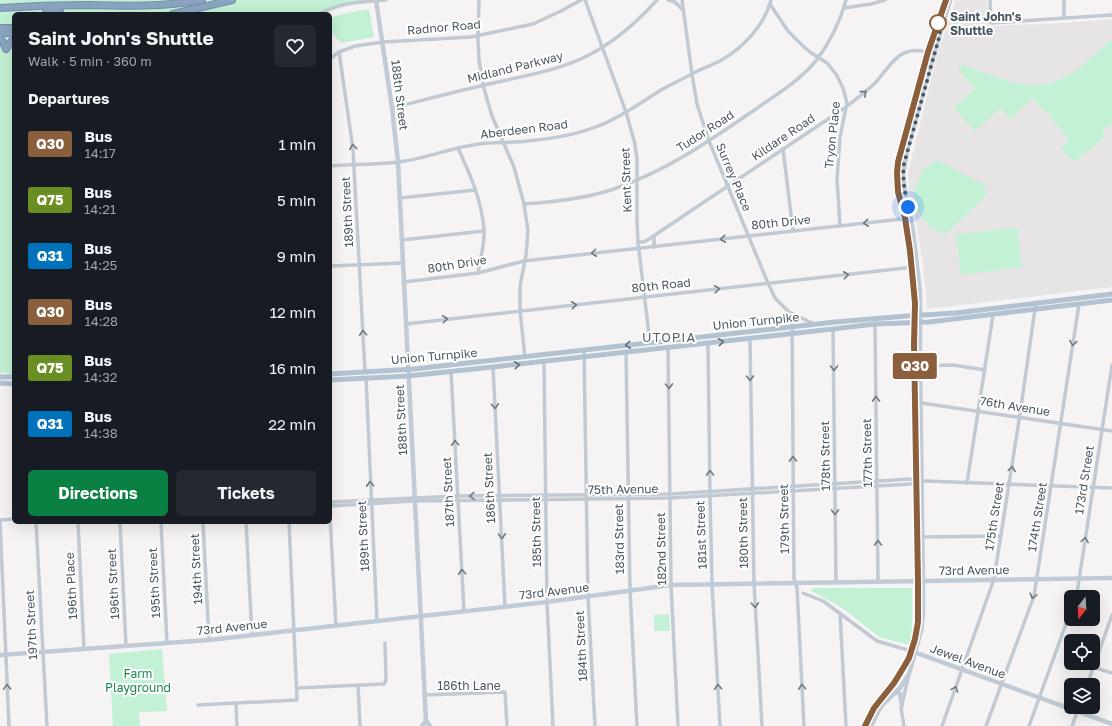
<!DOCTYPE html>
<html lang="en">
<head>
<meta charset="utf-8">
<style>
	body { margin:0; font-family:"Golos Text",sans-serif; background:#242831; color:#f1f3f6; height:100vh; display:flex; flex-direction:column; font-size:15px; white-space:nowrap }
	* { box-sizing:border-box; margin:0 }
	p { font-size:13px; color:#9ea1a6 }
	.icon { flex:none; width:22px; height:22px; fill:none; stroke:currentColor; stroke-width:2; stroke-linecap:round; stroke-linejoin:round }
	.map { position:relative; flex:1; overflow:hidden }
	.panel { position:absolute; left:12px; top:12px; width:320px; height:512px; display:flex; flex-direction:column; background:#171b24; border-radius:6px; box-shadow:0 4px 16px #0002 }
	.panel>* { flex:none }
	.badge { padding:0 8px; border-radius:3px; font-size:14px; line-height:26px }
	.needle { width:26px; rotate:197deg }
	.tools { position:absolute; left:1064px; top:590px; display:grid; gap:8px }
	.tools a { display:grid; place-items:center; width:36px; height:36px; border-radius:6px; background:#171b24; box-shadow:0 4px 16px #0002; font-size:20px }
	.you { position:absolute; width:20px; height:20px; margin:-10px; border:3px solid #fff; border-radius:50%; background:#1a73e8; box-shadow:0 0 0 6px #1a73e833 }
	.map>.badge { position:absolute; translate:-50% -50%; box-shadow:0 0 0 2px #fff }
	h2 { padding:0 16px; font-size:15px; line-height:36px }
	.round { display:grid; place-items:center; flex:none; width:42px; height:42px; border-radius:6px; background:#242831 }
	.overview { display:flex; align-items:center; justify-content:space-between; height:68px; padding:0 16px }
	h1 { font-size:19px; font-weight:700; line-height:30px }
	.primary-button { display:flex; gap:8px; margin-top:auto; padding:8px 16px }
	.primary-button a { flex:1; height:46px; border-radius:6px; background:#0b8043; color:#fff; font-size:16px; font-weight:700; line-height:46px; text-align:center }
	.primary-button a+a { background:#242831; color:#f1f3f6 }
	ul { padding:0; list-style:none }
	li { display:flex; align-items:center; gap:12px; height:56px; padding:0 16px }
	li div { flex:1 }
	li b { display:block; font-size:15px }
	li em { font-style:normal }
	li .badge { min-width:44px; font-weight:700; text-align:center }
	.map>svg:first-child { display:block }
	.education { fill:#e6e4e5 }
	.green { fill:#c3f1d5 }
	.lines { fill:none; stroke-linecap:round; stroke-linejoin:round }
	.highway-casing { stroke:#7690ad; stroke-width:8 }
	.street { stroke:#c1cad2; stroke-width:3.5 }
	.secondary { stroke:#c1cbd6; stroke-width:4.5 }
	.primary { stroke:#b3c2d1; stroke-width:5 }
	.highway { stroke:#8ba5c1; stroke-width:6 }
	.oneway { stroke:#6e7983 }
	.oneway2 { stroke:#64717d }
	.line-casing { stroke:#fff; stroke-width:9 }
	.line { stroke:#8b5e3c; stroke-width:6 }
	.walk { stroke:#4a5661; stroke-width:4; stroke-dasharray:0 7.2 }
	.stop-dot { fill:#fff; stroke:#8b5e3c; stroke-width:2 }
	.labels { text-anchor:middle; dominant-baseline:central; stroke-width:4; stroke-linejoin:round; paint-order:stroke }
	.stop-label { font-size:12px; font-weight:bold; fill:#4a5661; stroke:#fff; text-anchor:start }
	.street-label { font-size:12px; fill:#4a5661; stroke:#fff }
	.park-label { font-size:12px; fill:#17864f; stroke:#fff }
	.neighbourhood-label { font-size:13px; letter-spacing:1px; fill:#5f6368; stroke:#fff }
</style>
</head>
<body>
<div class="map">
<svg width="1112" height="726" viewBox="0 0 1112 726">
	<rect width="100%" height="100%" fill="#f5f3f3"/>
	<!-- education -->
	<polygon class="education" points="956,0 987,0 989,26 1065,23 1112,19 1112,287 927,309 923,265 915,215 909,190 908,173 937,55"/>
	<!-- green -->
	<g class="green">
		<polygon points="0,0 363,0 323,14 14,14 14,374 0,373"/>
		<polygon points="369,9 374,37 341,43 330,31 330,18 342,14"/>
		<path d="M 1112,39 L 1112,124 L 1104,129 L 1103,134 L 1104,138 L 1074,162 L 1061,148 L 1069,140 L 1054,122 L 1054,121 L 1047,111 L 1045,112 L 1033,98 L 1010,119 L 1001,108 L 975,131 L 954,108 L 975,89 L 958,69 L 963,65 C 983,72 1017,87 1037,85 C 1045,85 1056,82 1064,78 C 1082,69 1097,52 1112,39 Z"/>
		<polygon points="936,160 985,185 986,196 946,234 932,229 917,210 914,190 923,170"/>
		<polygon points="1017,227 1022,267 961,275 956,235"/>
		<path d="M 812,588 L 912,588 C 912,607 914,626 909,645 L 879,637 L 841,607 L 811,591 Z"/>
		<polygon points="669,614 670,631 654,631 654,615"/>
		<polygon points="162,649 167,711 139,712 140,726 113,726 109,654"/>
	</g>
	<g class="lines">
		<defs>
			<g id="highway">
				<path d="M 0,8 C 29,6 57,5 86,5 C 125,6 164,7 202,0"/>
				<polyline points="46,9 60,12"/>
				<polyline points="173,14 232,0"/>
				<polyline points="0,28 14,28"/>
				<polyline points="0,33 14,33"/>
				<polyline points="0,38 3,42 6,49"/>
				<polyline points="6,49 14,38"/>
			</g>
		</defs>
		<!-- highway casing -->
		<use href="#highway" class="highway-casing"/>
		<!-- street -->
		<g class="street">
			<polyline points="479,0 478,40 479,60 483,85 492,116 514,167 524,204 528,231 526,255 520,286 520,311 525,357"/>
			<polyline points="585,0 626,112 635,144 637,160 637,221 638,242 650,343"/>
			<polyline points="668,0 675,2 683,10"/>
			<polyline points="682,0 692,74 697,104 703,123 709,141 768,283 775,298 789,312 814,324"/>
			<polyline points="990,0 991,23 1112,15"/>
			<polyline points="1064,0 1064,18"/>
			<polyline points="770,4 788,31 803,46 810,52 827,63 836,74 843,88 847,103 840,137 837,179 840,226"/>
			<polyline points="844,8 871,4 885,0"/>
			<path d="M 319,14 C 340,2 363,2 386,0"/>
			<polyline points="339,52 353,149 365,372"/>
			<polyline points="330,59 339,52 355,46 383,42 471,37 533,24 561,11 581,0"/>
			<path d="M 392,108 C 424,100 457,91 489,84 C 523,76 558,71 589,55 C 614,42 638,21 657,0"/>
			<path d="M 458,148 C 470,174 482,201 484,230 C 485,244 480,259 478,273"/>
			<polyline points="783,149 793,231"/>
			<path d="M 330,166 C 354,164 382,165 405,161 C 430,157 454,147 479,144 C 495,142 511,143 527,141 C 551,139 576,135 598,126 C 620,118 640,103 661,90 C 670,85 680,80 690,75 C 700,69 710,66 720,61 C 743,48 764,26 771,0"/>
			<polyline points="400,198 475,190"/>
			<path d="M 524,204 C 554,202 583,199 611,190 C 663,173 708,142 753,111 C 774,96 798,82 815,62 C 829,44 840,22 846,0"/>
			<polyline points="402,240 484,231"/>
			<path d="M 638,242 L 644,242 L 649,239 L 846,107 C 856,99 866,92 875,83 C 894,62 900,42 934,54"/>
			<polyline points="654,247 654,236"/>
			<polyline points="330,266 403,263"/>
			<polyline points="404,282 478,273 524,261 911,218"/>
			<polyline points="789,312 792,317 794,578 797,588 804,726"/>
			<polyline points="406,324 914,267"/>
			<polyline points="875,324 878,582"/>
			<polyline points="833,329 836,583"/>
			<polyline points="750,339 754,583 762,726"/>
			<polyline points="708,343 710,496 712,584 720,726"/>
			<polyline points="668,347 671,585 678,726"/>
			<polyline points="584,350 588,597 595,726"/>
			<polyline points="626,352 630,590 637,726"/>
			<polyline points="544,362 547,602 553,726"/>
			<polyline points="915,366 953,365 985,370"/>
			<polyline points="493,367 505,607"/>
			<polyline points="451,371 464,611"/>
			<polyline points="366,378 377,621"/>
			<polyline points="915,402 1112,431"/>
			<polyline points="967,483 993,315"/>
			<polyline points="330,502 458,496 670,494 910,479 916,481 925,481 1112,488"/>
			<polyline points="330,506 414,501 670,498 911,484 916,481"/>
			<polyline points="330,516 336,626"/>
			<polyline points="0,520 14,519"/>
			<polyline points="0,522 9,726"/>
			<polyline points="36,522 47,726"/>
			<polyline points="78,522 84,649"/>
			<polyline points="120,522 126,646"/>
			<polyline points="161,522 167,643"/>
			<polyline points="203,522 209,640"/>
			<polyline points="246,522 252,635"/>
			<polyline points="921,537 1001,536"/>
			<polyline points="803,593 823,601 877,641 911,651"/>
			<polyline points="1076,597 1077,593 1112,365"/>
			<polyline points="840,613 846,726"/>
			<polyline points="1093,667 1112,673"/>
			<polyline points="358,685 360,726"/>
			<polyline points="1087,685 1112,615"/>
			<polyline points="297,688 384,684 386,680 385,643"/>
			<polyline points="425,695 505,692 507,726"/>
			<polyline points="236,703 237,726"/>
			<polyline points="198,705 297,700 289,522"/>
			<polyline points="904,726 901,708 909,674"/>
			<polyline points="942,726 994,579 1020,414 1036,302"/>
			<polyline points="986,726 1034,596 1079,304"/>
			<polyline points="1029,726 1071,610"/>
			<polyline points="1072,726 1079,707"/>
		</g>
		<!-- secondary -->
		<g class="secondary">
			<polyline points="376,0 392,108 398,162 426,721 430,726"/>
			<polyline points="914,652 1112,724"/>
			<polyline points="0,655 209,640 288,631 547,602 671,585 1112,578"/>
			<polyline points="895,693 898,692 900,694 902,706"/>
			<polyline points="422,726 426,721"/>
			<polyline points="865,726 874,708 894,683 905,665 910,655 915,639 917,622 918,576 914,344 915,303 910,251 905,218 898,191 897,173 898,162 928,52 946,0"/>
			<polyline points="871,726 879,710 884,703 900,688 909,674 921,631 923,614 923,586 920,366 920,292 913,231 904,185 903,174 907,151 928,75 950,0"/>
		</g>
		<!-- primary -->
		<g class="primary">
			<polyline points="330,374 414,369 835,322 907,316 956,313 1112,294"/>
			<polyline points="0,377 14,377"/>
			<polyline points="330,380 408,376 493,367 833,329 875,324 929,322 1112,300"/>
			<polyline points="0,383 14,384"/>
		</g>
		<!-- highway -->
		<use href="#highway" class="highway"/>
	</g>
	<!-- one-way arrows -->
	<defs><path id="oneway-chevron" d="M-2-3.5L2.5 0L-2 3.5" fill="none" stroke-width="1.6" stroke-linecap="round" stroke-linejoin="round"/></defs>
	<g class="oneway">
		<use href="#oneway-chevron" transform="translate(864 93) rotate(-40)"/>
		<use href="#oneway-chevron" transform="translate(353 147) rotate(-97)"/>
		<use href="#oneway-chevron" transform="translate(866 223) rotate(174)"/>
		<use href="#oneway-chevron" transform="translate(723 239) rotate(174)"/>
		<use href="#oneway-chevron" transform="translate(594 253) rotate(173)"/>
		<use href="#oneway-chevron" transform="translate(846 275) rotate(-6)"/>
		<use href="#oneway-chevron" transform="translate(717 289) rotate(-6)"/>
		<use href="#oneway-chevron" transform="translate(574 305) rotate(-6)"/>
		<use href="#oneway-chevron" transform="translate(445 319) rotate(-6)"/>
		<use href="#oneway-chevron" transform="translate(363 333) rotate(-93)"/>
		<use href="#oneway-chevron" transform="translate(1073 343) rotate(99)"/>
		<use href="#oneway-chevron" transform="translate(834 368) rotate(89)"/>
		<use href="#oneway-chevron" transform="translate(750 378) rotate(89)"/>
		<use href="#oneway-chevron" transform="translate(669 386) rotate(89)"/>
		<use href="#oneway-chevron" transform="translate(876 399) rotate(-91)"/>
		<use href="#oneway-chevron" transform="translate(495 406) rotate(87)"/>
		<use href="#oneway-chevron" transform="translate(455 443) rotate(-93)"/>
		<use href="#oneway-chevron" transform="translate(793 459) rotate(-91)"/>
		<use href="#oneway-chevron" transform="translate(1012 469) rotate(-81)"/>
		<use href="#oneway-chevron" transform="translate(710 473) rotate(-91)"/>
		<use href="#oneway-chevron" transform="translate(370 484) rotate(-93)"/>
		<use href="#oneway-chevron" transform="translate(472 496) rotate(179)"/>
		<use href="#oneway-chevron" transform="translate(835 512) rotate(89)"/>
		<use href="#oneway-chevron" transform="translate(502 536) rotate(87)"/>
		<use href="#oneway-chevron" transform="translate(1085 540) rotate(-81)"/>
		<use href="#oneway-chevron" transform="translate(878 543) rotate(-91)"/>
		<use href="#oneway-chevron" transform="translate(462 572) rotate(-93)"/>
		<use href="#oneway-chevron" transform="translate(1033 596) rotate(105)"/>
		<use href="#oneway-chevron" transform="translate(755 605) rotate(87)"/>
		<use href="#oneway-chevron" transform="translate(7 687) rotate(-92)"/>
		<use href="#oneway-chevron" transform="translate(718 687) rotate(-93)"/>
		<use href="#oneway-chevron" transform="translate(802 687) rotate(-93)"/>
		<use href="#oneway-chevron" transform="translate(955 689) rotate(-70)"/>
	</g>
	<g class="oneway2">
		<use href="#oneway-chevron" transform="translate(721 342) rotate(-6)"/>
		<use href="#oneway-chevron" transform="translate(628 345) rotate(174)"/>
		<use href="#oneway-chevron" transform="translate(517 365) rotate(-6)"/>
	</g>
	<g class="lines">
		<defs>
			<polyline id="line" points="865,726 874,708 894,683 905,665 909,658 915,639 918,622 918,582 914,344 915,303 910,251 905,218 898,192 897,173 898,162 928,52 946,0"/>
		</defs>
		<!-- line casing -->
		<use href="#line" class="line-casing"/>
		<!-- line -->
		<use href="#line" class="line"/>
		<!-- walk -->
		<path class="walk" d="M 908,207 C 905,192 902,179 904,164 L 940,34 L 938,23"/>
	</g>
	<!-- markers -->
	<circle class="stop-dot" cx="938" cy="23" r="8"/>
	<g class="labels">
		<!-- stop labels -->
		<g class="stop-label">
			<text x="950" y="16">Saint John's<tspan x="950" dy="14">Shuttle</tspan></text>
		</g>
		<!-- street labels -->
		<g class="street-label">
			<text transform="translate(444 27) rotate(-5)">Radnor Road</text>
			<text transform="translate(515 67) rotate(-14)">Midland Parkway</text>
			<text transform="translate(400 95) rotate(83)">188th Street</text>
			<text transform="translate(524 129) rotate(-7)">Aberdeen Road</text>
			<text transform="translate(705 131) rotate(-33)">Tudor Road</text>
			<text transform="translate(832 135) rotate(-84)">Tryon Place</text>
			<text transform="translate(783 137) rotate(-34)">Kildare Road</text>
			<text transform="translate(734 177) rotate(67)">Surrey Place</text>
			<text transform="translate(626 180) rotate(-92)">Kent Street</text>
			<text transform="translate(347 212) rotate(-93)">189th Street</text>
			<text transform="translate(781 222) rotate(-6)">80th Drive</text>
			<text transform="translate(457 264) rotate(-9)">80th Drive</text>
			<text transform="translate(661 285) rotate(-6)">80th Road</text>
			<text transform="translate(756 321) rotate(-6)">Union Turnpike</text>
			<text transform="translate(434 356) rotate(-5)">Union Turnpike</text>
			<text transform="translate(1015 406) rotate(9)">76th Avenue</text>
			<text transform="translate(401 420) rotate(-93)">188th Street</text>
			<text transform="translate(867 453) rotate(-91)">177th Street</text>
			<text transform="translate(825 456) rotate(-91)">178th Street</text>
			<text transform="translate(1084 480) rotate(-81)">173rd Street</text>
			<text transform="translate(489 488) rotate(-93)">186th Street</text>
			<text transform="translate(623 489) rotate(-1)">75th Avenue</text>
			<text transform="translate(448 492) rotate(-93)">187th Street</text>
			<text transform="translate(994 516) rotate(-81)">175th Street</text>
			<text transform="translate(1037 517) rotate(-81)">174th Street</text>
			<text transform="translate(784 519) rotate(-91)">179th Street</text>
			<text transform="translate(536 532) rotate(-91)">185th Street</text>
			<text transform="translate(743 533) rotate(-91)">180th Street</text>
			<text transform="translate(701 535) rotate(-92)">181st Street</text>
			<text transform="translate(363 536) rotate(-93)">189th Street</text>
			<text transform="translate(619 539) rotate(-91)">183rd Street</text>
			<text transform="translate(661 549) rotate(-91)">182nd Street</text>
			<text transform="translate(196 569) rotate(-93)">194th Street</text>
			<text transform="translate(974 570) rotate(-1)">73rd Avenue</text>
			<text transform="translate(154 583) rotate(-93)">195th Street</text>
			<text transform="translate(113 584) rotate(-93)">196th Street</text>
			<text transform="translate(71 586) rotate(-93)">196th Place</text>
			<text transform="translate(554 591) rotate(-7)">73rd Avenue</text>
			<text transform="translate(31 625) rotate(-93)">197th Street</text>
			<text transform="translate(232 627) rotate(-6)">73rd Avenue</text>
			<text transform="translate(581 646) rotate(-93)">184th Street</text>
			<text transform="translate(968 661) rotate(20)">Jewel Avenue</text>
			<text x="469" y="685">186th Lane</text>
		</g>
		<!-- park labels -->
		<g class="park-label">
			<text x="138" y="673">Farm<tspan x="138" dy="14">Playground</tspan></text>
		</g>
		<!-- neighbourhood labels -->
		<g class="neighbourhood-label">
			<text x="669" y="337">UTOPIA</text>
		</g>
	</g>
</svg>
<div class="tools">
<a><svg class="needle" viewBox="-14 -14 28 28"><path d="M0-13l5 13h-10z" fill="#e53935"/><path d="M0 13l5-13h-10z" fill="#9ea1a6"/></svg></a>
<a><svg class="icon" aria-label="locate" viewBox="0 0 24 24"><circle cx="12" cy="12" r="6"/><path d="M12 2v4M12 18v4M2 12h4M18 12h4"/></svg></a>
<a><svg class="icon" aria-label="layers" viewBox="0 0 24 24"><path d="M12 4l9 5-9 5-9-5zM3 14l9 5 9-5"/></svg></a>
</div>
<div class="you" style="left:908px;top:207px"></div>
<b class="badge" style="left:915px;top:366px;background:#8b5e3c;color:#fff">Q30</b>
<section class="panel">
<div class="overview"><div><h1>Saint John's Shuttle</h1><p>Walk · 5 min · 360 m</p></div><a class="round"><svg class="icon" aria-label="heart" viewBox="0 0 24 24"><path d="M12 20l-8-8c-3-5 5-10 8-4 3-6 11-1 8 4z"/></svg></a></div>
<h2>Departures</h2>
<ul>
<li><span class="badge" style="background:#8b5e3c;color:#fff">Q30</span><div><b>Bus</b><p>14:17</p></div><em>1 min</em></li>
<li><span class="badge" style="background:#6b8e23;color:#fff">Q75</span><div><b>Bus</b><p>14:21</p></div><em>5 min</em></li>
<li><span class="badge" style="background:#0072bc;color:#fff">Q31</span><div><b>Bus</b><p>14:25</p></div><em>9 min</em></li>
<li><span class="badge" style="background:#8b5e3c;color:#fff">Q30</span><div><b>Bus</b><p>14:28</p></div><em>12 min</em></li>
<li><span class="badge" style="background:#6b8e23;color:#fff">Q75</span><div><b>Bus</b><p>14:32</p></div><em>16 min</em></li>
<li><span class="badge" style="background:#0072bc;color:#fff">Q31</span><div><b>Bus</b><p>14:38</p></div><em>22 min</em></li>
</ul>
<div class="primary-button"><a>Directions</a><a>Tickets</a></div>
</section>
</div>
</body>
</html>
